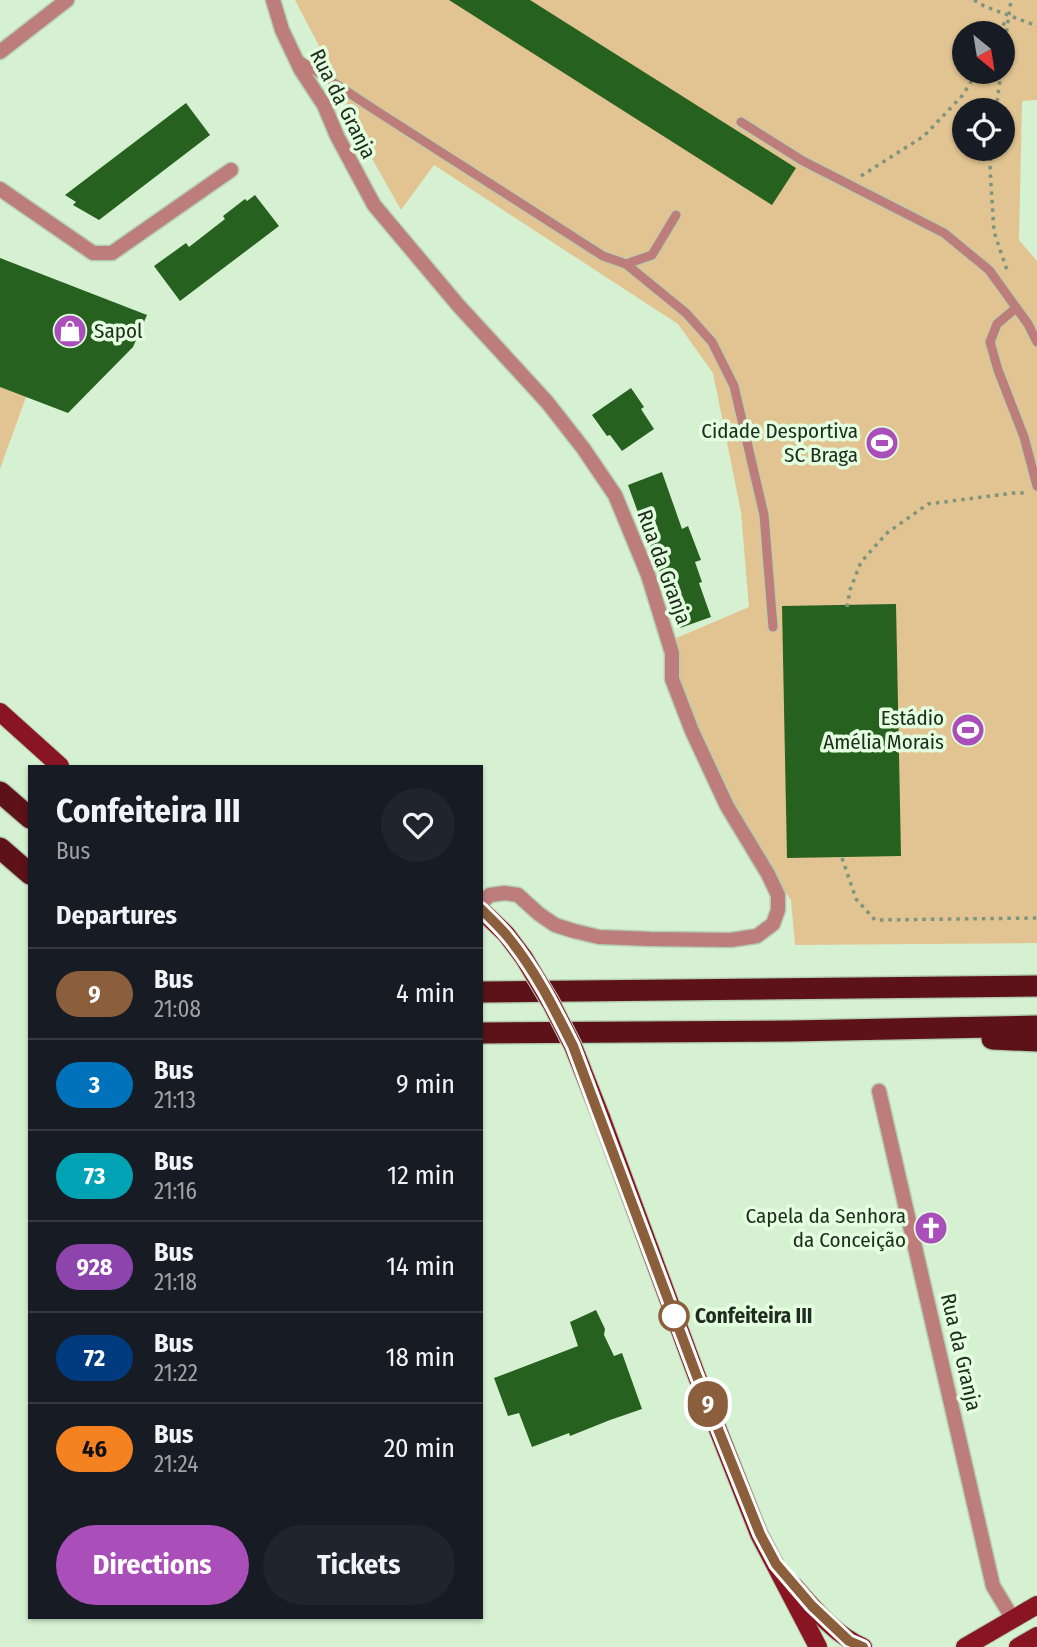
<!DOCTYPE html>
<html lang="en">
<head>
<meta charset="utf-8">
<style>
	body { margin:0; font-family:"Fira Sans Condensed",sans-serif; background:#20242c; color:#f1f3f6; height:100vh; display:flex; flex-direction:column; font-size:26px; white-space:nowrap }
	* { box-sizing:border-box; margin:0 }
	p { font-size:23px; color:#9ea1a6 }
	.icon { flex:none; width:38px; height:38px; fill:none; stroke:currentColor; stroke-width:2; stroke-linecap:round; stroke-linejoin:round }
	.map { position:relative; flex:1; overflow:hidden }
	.sheet { position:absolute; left:28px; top:765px; width:455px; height:854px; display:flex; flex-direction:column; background:#171b24; border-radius:0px; box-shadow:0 2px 5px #0004 }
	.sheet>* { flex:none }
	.badge { padding:0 14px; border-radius:23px; font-size:24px; line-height:46px }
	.needle { width:46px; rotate:150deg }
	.buttons { position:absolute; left:952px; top:21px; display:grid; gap:14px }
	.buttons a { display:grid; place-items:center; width:63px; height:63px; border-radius:50%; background:#171b24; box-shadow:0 2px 5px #0004; font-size:35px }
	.map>.badge { position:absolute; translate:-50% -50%; box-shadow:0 0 0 4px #fff }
	h2 { padding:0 28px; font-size:26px; line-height:63px }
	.round { display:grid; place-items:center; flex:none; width:74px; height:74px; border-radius:37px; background:#20242c }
	.headline { display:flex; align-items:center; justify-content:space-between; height:119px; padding:0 28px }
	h1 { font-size:33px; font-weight:700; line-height:52px }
	.primary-button { display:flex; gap:14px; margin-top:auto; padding:14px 28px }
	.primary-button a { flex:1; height:80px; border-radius:42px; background:#aa4fba; color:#fff; font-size:28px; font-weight:700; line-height:80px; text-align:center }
	.primary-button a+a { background:#20242c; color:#f1f3f6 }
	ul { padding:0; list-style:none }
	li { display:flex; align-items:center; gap:21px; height:91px; padding:0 28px; border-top:2px solid #363941 }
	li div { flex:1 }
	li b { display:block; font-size:26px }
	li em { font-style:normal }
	li .badge { min-width:77px; font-weight:700; text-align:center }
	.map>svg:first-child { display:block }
	.green { fill:#e1c492; fill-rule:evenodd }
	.building { fill:#26611f }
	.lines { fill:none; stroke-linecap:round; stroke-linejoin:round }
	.lane-casing { stroke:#b5ceb1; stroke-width:11 }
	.street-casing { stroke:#b5ceb1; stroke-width:17 }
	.primary-casing { stroke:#b5ceb1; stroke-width:20 }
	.highway-casing { stroke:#b5ceb1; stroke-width:24 }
	.path { stroke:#80947d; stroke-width:3.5; stroke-dasharray:3.5 5; stroke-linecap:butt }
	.lane { stroke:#bc7d7b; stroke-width:9 }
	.street { stroke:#bc7d7b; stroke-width:14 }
	.primary { stroke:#891523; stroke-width:18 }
	.highway { stroke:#5c1218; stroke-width:21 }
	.primary-bridge-casing { stroke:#b5ceb1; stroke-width:20; stroke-linecap:butt }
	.primary-bridge { stroke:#891523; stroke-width:18 }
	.line-casing { stroke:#fff; stroke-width:16 }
	.line { stroke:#8b5e3c; stroke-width:10 }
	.stop-dot { fill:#fff; stroke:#8b5e3c; stroke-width:3.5 }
	.labels { text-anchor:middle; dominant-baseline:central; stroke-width:7; stroke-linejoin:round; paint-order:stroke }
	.street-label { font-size:21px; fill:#212c20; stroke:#e3ffdf }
	.poi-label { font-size:21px; fill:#212c20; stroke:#e3ffdf; text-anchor:end }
	.stop-label { font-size:21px; font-weight:bold; fill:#212c20; stroke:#e3ffdf; text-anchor:start }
</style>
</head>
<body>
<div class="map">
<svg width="1037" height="1647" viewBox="0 0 1037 1647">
	<rect width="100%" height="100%" fill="#d6f1d1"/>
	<!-- green -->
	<g class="green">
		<path d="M 295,0 L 1037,0 L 1037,100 L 1022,101 L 1019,240 L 1037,261 L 1037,943 L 795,945 L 791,900 L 771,871 L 718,777 L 677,678 L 674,639 L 749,607 L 741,512 L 713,373 L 678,324 L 434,165 L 401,210 L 357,132 L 328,63 ZM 964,33 L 1003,33 L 1003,72 L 964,72 ZM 964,110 L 1003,110 L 1003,149 L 964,149 Z"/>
		<polygon points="0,387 26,397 0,469"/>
	</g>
	<!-- building -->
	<g class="building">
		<polygon points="449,0 530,0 796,168 772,205"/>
		<polygon points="186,103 210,135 99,220 73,205 76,202 65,195"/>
		<polygon points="255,195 279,226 180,301 154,266 186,243 189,247 225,219 223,216 245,199 247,201"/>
		<polygon points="0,258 147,315 133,347 68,413 0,387"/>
		<polygon points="631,388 644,407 641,409 654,429 622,451 610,435 607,436 592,415"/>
		<polygon points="662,472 682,529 688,526 701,560 695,562 702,582 699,583 711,617 680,628 628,485"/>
		<polygon points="896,604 901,856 787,858 782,606"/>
		<polygon points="596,1310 605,1329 604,1335 614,1356 622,1353 642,1409 610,1420 570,1436 569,1433 532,1447 519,1413 508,1416 494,1378 578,1346 570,1322"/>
	</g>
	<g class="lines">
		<defs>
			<g id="lane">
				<polyline points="296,58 375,110 603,256 626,264 652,255 676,215"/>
				<polyline points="741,122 803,161 944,233 989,270 1028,324 1037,342"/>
				<polyline points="626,264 686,313 712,342 734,386 764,515 773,627"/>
				<polyline points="1016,308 997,324 990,342 998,370 1024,437 1037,486"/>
			</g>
			<g id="street">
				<polyline points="273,0 282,30 301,70 324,105 337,136 374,205 458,305 547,402 583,448 615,495 648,575 672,653 672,679 692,731 727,806 768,874 778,895 778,910 773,924 757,936 731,940 650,939 599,937 574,931 555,925 539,914 518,895 505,893 490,895 481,903"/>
				<polyline points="0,52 67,0"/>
				<polyline points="0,189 93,253 112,253 231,170"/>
				<polyline points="879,1091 993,1586 1013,1619"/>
			</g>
			<g id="primary">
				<polyline points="0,712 60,766"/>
				<polyline points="481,910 506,934 524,958"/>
				<polyline points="601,1117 696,1374 759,1534 818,1647"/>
				<path d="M 794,1586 C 814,1609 835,1635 863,1647"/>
				<polyline points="965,1647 1037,1605"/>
				<polyline points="1018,1647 1037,1636"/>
			</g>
			<g id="highway">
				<polyline points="0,792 30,818"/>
				<polyline points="0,848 30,874"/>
				<polyline points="481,992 1037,986"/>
				<polyline points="481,1033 792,1031 1037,1026"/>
				<polyline points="992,1039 1037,1041"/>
			</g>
		</defs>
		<!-- lane casing -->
		<use href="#lane" class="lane-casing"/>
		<!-- street casing -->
		<use href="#street" class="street-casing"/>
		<!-- primary casing -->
		<use href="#primary" class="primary-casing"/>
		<!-- highway casing -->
		<use href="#highway" class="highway-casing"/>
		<!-- path -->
		<g class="path">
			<polyline points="974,0 984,6 1037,26"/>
			<polyline points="999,33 1006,20"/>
			<polyline points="1003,57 1011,0"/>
			<polyline points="996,110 1001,72"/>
			<polyline points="992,149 990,168 994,232 1007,270"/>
			<polyline points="861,176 924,136 962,96 977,72"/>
			<polyline points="847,607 850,590 861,562 887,533 928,504 1014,493 1027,493"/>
			<polyline points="842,858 856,899 875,920 1037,918"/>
		</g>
		<!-- lane -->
		<use href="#lane" class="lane"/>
		<!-- street -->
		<use href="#street" class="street"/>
		<!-- primary -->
		<use href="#primary" class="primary"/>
		<!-- highway -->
		<use href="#highway" class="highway"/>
		<defs>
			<polyline id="primary-bridge" points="524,958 551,1003 573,1046 601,1117"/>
		</defs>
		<!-- primary-bridge casing -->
		<use href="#primary-bridge" class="primary-bridge-casing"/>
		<!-- primary-bridge -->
		<use href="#primary-bridge" class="primary-bridge"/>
	</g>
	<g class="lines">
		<defs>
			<path id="line" d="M 481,909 C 490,918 500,927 508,937 C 535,970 554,1008 573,1046 L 696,1374 L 760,1534 L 776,1564 L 812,1606 L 849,1641 L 863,1647"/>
		</defs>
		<!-- line casing -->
		<use href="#line" class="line-casing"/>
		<!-- line -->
		<use href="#line" class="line"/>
	</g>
	<!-- icons -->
	<defs>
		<symbol id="shop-disc" viewBox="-11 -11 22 22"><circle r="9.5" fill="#aa4fba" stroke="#e3ffdf"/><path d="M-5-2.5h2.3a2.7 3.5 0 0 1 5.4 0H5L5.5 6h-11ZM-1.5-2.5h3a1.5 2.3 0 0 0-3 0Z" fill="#fff"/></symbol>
		<symbol id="stadium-disc" viewBox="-11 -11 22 22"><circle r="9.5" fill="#aa4fba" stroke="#e3ffdf"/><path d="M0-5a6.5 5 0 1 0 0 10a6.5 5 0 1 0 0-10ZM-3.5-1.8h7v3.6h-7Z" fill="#fff"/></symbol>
		<symbol id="church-disc" viewBox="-11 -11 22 22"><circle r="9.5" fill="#aa4fba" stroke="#e3ffdf"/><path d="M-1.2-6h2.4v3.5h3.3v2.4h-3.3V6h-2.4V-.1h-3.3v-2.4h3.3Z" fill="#fff"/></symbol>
	</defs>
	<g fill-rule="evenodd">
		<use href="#shop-disc" x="51" y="312" width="38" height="38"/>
		<use href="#stadium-disc" x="863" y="424" width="38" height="38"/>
		<use href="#stadium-disc" x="949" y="711" width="38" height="38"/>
		<use href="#church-disc" x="912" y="1209" width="38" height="38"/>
	</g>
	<!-- markers -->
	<circle class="stop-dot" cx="674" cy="1316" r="14"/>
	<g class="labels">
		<!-- street labels -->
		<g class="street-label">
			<text transform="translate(343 104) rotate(63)">Rua da Granja</text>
			<text transform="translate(664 567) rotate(70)">Rua da Granja</text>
			<text transform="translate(961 1352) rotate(77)">Rua da Granja</text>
		</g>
		<!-- poi labels -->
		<g class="poi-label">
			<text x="94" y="331" text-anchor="start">Sapol</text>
			<text x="858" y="431">Cidade Desportiva<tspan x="858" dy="24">SC Braga</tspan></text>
			<text x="944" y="718">Estádio<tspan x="944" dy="24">Amélia Morais</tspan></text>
			<text x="906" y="1216">Capela da Senhora<tspan x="906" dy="24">da Conceição</tspan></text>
		</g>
		<!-- stop labels -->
		<g class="stop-label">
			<text x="695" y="1316">Confeiteira III</text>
		</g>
	</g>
</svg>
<div class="buttons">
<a><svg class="needle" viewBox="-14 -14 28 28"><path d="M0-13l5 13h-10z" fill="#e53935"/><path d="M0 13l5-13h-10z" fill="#9ea1a6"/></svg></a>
<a><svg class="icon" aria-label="locate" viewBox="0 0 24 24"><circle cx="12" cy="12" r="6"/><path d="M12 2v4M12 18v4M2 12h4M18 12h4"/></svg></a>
</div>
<b class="badge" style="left:708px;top:1404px;background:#8b5e3c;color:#fff">9</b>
<section class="sheet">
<div class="headline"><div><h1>Confeiteira III</h1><p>Bus</p></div><a class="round"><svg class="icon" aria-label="heart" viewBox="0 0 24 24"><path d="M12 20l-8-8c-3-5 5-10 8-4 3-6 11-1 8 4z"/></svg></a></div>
<h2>Departures</h2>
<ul>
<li><span class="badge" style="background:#8b5e3c;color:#fff">9</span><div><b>Bus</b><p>21:08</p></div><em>4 min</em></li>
<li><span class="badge" style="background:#0072bc;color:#fff">3</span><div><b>Bus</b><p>21:13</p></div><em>9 min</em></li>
<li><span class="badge" style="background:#00a3b4;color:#fff">73</span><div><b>Bus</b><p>21:16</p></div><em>12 min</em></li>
<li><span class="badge" style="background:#8e44ad;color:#fff">928</span><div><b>Bus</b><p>21:18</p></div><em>14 min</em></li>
<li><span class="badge" style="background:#003b80;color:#fff">72</span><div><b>Bus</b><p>21:22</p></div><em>18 min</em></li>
<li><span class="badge" style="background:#f58220;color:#111">46</span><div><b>Bus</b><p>21:24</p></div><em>20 min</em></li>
</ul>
<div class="primary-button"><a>Directions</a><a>Tickets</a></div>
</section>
</div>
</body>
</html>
